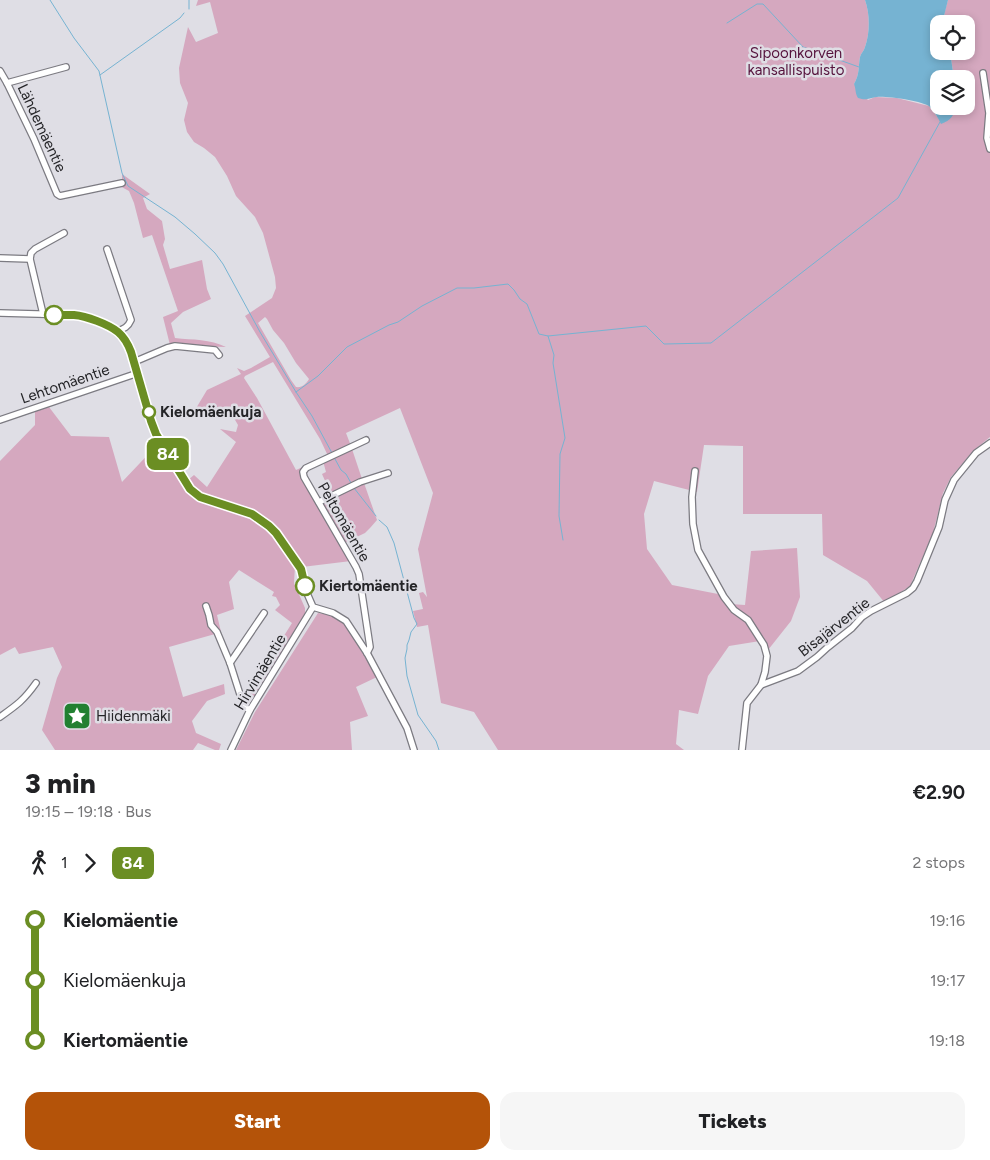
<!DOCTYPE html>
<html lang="en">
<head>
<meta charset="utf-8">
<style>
	body { margin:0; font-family:Figtree,sans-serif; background:#f6f6f6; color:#202124; height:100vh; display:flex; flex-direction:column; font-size:19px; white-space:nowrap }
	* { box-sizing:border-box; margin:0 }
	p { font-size:16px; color:#757577 }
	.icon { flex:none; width:28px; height:28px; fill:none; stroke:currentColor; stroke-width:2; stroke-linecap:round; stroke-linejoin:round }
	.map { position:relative; height:750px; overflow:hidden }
	.side { display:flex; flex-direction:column; background:#fff; flex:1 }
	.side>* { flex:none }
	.badge { padding:0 10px; border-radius:8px; font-size:18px; line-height:32px }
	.buttons { position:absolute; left:930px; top:15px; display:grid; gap:10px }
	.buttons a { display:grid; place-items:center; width:45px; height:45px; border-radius:10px; background:#fff; box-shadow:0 2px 8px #0003; font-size:25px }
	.map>.badge { position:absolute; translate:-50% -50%; box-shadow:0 0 0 2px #fff }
	.legs { display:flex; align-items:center; gap:8px; height:55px; padding:0 25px; font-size:16px }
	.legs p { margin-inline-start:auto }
	.overview { display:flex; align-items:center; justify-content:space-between; height:85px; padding:0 25px }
	h1 { font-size:28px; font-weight:800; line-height:38px }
	.primary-button { display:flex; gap:10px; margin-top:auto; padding:10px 25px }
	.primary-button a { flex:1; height:58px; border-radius:15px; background:#b45309; color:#fff; font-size:20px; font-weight:800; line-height:58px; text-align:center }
	.primary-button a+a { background:#f6f6f6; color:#202124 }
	ul { padding:0 25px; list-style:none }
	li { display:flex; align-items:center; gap:18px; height:60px; font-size:19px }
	li i { display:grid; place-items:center; width:8px; height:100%; margin:0 6px; background:currentColor }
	li i::after { content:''; width:12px; height:12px; margin:-6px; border:4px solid; border-radius:50%; background:#fff }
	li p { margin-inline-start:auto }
	li:first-child i { background:linear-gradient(#0000 50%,currentColor 0) }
	li:last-child i { background:linear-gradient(currentColor 50%,#0000 0) }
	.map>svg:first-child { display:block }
	.green { fill:#d5a8bf; fill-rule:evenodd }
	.water { fill:#76b3d2 }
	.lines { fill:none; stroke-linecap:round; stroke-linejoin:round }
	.stream { stroke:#76b3d2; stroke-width:1 }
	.minor-casing { stroke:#7c7b82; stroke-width:8 }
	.minor { stroke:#fff; stroke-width:5.5 }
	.line-1-casing { stroke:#fff; stroke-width:11 }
	.line-1 { stroke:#6b8e23; stroke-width:8 }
	.stop-1-dot { fill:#fff; stroke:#6b8e23; stroke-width:2.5 }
	.labels { text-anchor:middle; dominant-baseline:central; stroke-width:5; stroke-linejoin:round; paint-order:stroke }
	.park-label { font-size:15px; fill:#55123c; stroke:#dfdee5 }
	.street-label { font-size:15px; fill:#252528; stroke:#dfdee5 }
	.stop-label { font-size:15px; font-weight:bold; fill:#252528; stroke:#dfdee5; text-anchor:start }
	.poi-label { font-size:15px; fill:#252528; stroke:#dfdee5; text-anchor:start }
</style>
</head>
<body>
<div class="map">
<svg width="990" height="750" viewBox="0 0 990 750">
	<rect width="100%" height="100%" fill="#dfdee5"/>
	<!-- green -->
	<g class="green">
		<path d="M 198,0 L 865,0 C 870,14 870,33 865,47 C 864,51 861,53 860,57 C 858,68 860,73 854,84 L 868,100 L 875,97 L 897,98 L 929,106 L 939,119 L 955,113 L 956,106 L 966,106 L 966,79 L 954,79 L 950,51 L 966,51 L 966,24 L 944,24 C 943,16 946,7 948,0 L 990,0 L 990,437 L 973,451 L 951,477 L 943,493 L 933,533 L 910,586 L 885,603 L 867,581 L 823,555 L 822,514 L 743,514 L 743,446 L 704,445 L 697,492 L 654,481 L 644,514 L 647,549 L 672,585 L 718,594 L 730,604 L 745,605 L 751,551 L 797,548 L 800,597 L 791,621 L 768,650 L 760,641 L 729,646 L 708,676 L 698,714 L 679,710 L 676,744 L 684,750 L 498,750 L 474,712 L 441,703 L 428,625 L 417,627 L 413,611 L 423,609 L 419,593 L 423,592 L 427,597 L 418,549 L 433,493 L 400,408 L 346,433 L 351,446 L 328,456 L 320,439 L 273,362 L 245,376 L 244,378 L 257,398 L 296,470 L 305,466 L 301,472 L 351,561 L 302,567 L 270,524 L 251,511 L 204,496 L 198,493 L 190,487 L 188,480 L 194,475 L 207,487 L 236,442 L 220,429 L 236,432 L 238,425 L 231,413 L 206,408 L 199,413 L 195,410 L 207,390 L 241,374 L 237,368 L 244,371 L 251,368 L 270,357 L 245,316 L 272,298 L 276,288 L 275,277 L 263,233 L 255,217 L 236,196 L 227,176 L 215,157 L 204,148 L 194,142 L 187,132 L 184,120 L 188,103 L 180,83 L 179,68 L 188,27 L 196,42 L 218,33 L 210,2 L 196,6 ZM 265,317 L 267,319 L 273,330 L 284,343 L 296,363 L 309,379 C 306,384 302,388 296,387 L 291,380 L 258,323 Z"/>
		<path d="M 122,174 L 150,194 L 143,198 L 147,209 L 162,221 L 165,239 L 163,245 L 170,269 L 202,260 L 207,289 L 211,299 L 183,312 L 171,323 L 175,338 C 193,340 210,339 226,347 L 170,345 L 163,317 L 178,311 L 152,235 L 143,238 L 134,203 L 129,191 L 118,185 L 122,181 Z"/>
		<polygon points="49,407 71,436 109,437 122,482 157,445 167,455 188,491 195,497 250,517 270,530 283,546 295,566 294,583 305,608 305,614 250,706 247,704 245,698 292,623 275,610 280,605 276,597 272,596 274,592 239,570 229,582 234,609 217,615 221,632 214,624 210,615 215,634 169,647 183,697 224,684 225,694 207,701 192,721 196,733 221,744 219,750 215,750 198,743 193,750 55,750 42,730 57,678 62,667 53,647 19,654 15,647 0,655 0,461 35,425 35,411"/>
		<polygon points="352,449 362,479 331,494 322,474 326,472 323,461"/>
		<polygon points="364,483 377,520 370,528 365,533 344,543 321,503"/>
		<polygon points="318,613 331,615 345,624 377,677 356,687 368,716 350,722 352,750 236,750 255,712"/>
	</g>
	<!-- water -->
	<path class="water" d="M 865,0 L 948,0 L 943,20 L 944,24 L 939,24 L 939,51 L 950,51 L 954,79 L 939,79 L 939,106 L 956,106 C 954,116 951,120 941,124 C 938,118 935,112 930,107 C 923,101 887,96 877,97 C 868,98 867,101 858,98 C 855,93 856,89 854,84 C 860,73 858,68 860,57 C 861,53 864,51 865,47 C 870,33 870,14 865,0 Z"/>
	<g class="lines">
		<!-- stream -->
		<g class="stream">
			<polyline points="50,0 74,38 99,71 122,173 128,186 175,217 195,234 215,253 223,264 260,332 296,392 312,416 332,453"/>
			<polyline points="189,9 189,0"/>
			<polyline points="727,23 757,4 763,4 803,47 859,67"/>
			<polyline points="100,75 180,18 184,13"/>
			<polyline points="548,336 554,355 553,363 565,438 560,454 559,516 563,540"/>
			<polyline points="296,392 318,376 347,347 389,325 398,322 422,306 457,288 474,288 508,284 514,290 520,299 527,304 539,334 548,336 646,326 664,344 711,343 898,198 940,122"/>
			<polyline points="335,459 341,470 346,474 351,483"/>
			<polyline points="354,488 376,516"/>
			<polyline points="379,520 387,527 394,543 414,618 417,624 411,632 409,640 407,645 407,649 405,658 407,676 418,715 436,741 439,750"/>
		</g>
		<defs>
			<g id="minor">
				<polyline points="0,71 7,83 34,139 57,194 60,196 122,183"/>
				<polyline points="983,73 989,113 987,138 990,149"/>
				<polyline points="7,83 66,67"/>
				<path d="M 107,249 L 131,320 C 128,327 124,329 117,331"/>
				<polyline points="0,258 30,259"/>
				<path d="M 0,313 L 75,315 C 98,319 121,328 131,352 L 151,421 L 156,434 L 190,489 L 200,497 L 251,514 L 269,526 L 276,533 L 301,569 L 306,591 L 313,607 L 333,613 L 346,621 L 367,653 L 407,728 L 414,750"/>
				<polyline points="43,314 30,259 31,253 35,249 64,233"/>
				<polyline points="134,362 167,348 175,346 215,350 219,355"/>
				<polyline points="0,420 138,373"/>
				<polyline points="366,440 306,468 303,472 304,477 356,567 359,574 370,647 367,653"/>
				<polyline points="695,471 692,497 693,524 698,550 724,597 734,610 748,620 764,645 767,656 765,672 761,685"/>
				<polyline points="319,502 360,482 388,473"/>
				<polyline points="206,606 209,615 211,625 217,632 230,663 244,707 250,710"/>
				<polyline points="230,663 264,613"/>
				<path d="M 0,717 C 17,705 24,700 36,683"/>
				<polyline points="231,750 250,710 313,607"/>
				<polyline points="742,750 747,703 761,685 798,671 817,657 828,647 852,628 862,617 871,611 907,593 913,588 917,581 939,527 945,500 954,480 976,453 990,443"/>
			</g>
		</defs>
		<!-- minor casing -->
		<use href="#minor" class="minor-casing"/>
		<!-- minor -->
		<use href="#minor" class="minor"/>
	</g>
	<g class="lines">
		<defs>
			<path id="line-1" d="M 54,315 C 60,315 67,315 74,315 C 86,316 108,324 118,332 C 124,337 128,344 131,352 L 151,421 L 156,434 L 190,489 L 200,497 L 252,514 L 269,526 L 276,533 L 301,569 L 305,586"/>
		</defs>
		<!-- line-1 casing -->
		<use href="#line-1" class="line-1-casing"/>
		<!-- line-1 -->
		<use href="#line-1" class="line-1"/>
	</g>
	<!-- icons -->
	<defs>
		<symbol id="sight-square" viewBox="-11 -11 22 22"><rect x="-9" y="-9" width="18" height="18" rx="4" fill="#228031" stroke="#dfdee5"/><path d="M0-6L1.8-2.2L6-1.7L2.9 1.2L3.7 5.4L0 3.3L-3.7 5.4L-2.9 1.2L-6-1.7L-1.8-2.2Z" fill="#fff"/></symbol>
	</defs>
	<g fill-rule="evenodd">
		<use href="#sight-square" x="61" y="700" width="32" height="32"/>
	</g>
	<!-- markers -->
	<g class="stop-1-dot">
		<circle cx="54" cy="315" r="9"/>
		<circle cx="149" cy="412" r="6"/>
		<circle cx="305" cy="586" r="9"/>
	</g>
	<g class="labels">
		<!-- park labels -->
		<g class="park-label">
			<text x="796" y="53">Sipoonkorven<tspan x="796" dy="17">kansallispuisto</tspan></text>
		</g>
		<!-- street labels -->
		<g class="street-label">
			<text transform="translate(42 128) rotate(65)">Lähdemäentie</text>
			<text transform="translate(65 384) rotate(-19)">Lehtomäentie</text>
			<text transform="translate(344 522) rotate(60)">Peltomäentie</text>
			<text transform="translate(834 627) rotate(-38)">Bisajärventie</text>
			<text transform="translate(260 672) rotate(-59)">Hirvimäentie</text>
		</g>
		<!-- stop labels -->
		<g class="stop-label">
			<text x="160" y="412">Kielomäenkuja</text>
			<text x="319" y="586">Kiertomäentie</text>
		</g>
		<!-- poi labels -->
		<g class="poi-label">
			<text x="96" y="716">Hiidenmäki</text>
		</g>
	</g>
</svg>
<div class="buttons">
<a><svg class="icon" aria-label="locate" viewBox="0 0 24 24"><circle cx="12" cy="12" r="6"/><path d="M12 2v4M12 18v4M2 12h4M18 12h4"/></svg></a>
<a><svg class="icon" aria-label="layers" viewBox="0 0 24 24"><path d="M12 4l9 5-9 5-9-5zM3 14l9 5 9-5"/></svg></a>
</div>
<b class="badge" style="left:168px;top:454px;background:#6b8e23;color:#fff">84</b>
</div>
<section class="side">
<div class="overview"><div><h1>3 min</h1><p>19:15 – 19:18 · Bus</p></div><b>€2.90</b></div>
<div class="legs"><svg class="icon" aria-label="walk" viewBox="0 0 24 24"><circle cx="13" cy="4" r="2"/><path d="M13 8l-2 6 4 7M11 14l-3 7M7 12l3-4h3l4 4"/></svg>1<svg class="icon" aria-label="forward" viewBox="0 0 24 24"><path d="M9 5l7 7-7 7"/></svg><b class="badge" style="background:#6b8e23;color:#fff">84</b><p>2 stops</p></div>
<ul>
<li><i style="color:#6b8e23"></i><b>Kielomäentie</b><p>19:16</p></li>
<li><i style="color:#6b8e23"></i><span>Kielomäenkuja</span><p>19:17</p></li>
<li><i style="color:#6b8e23"></i><b>Kiertomäentie</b><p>19:18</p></li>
</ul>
<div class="primary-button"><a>Start</a><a>Tickets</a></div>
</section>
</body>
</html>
